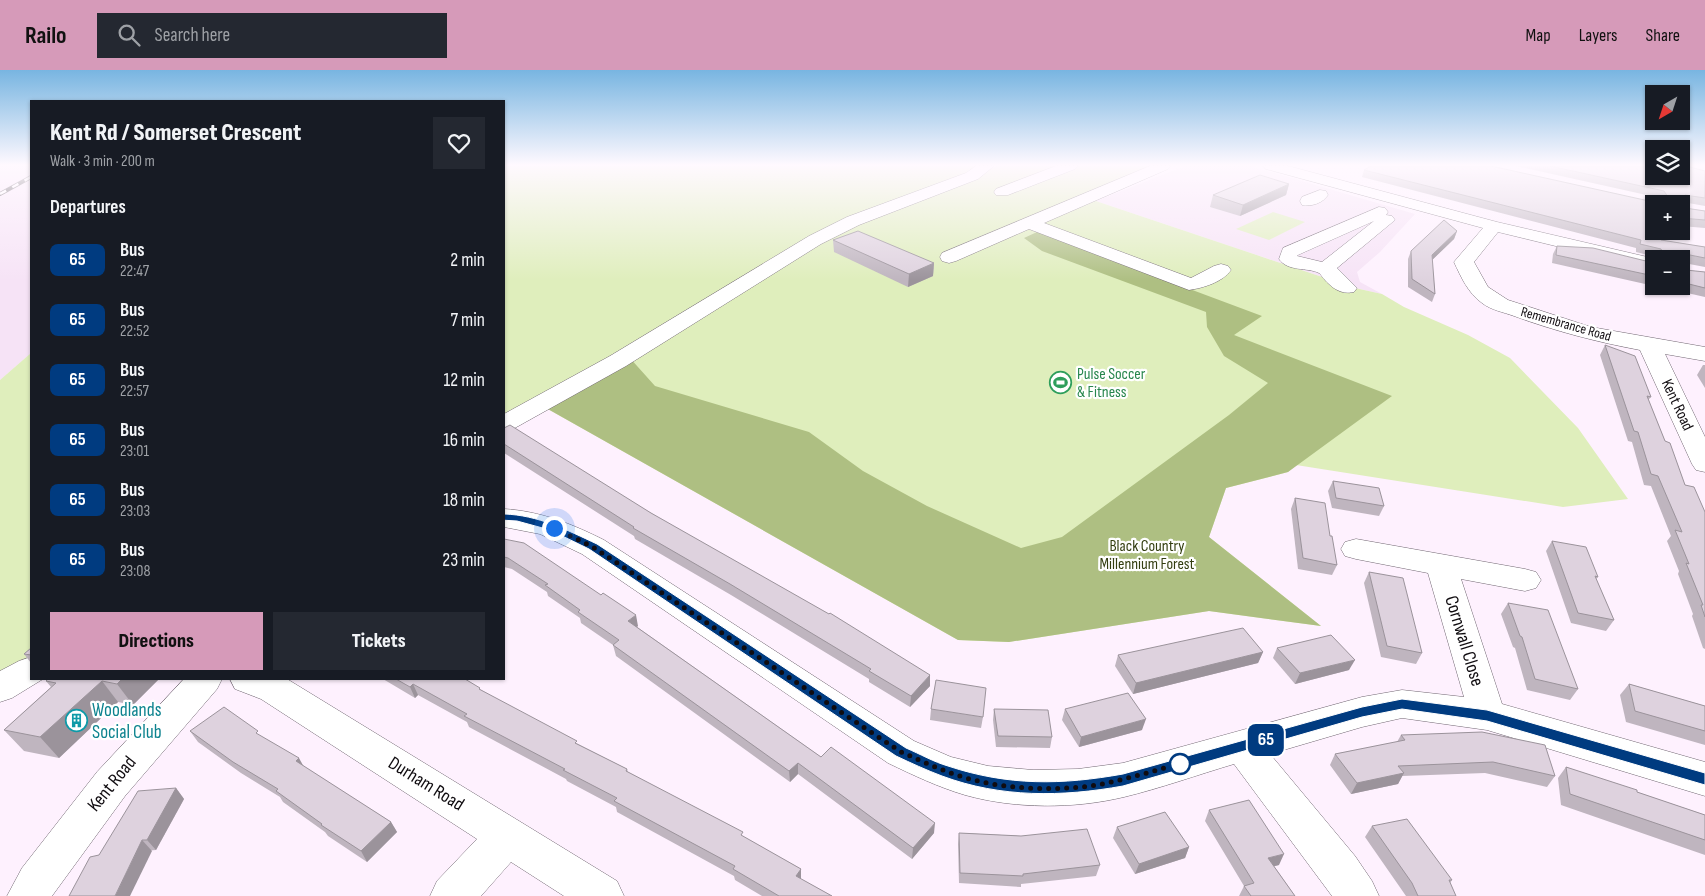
<!DOCTYPE html>
<html lang="en">
<head>
<meta charset="utf-8">
<style>
	body { margin:0; font-family:"Sofia Sans Condensed",sans-serif; background:#242831; color:#f1f3f6; height:100vh; display:flex; flex-direction:column; font-size:19px; white-space:nowrap }
	* { box-sizing:border-box; margin:0 }
	p { font-size:16px; color:#9ea1a6 }
	.icon { flex:none; width:28px; height:28px; fill:none; stroke:currentColor; stroke-width:2; stroke-linecap:round; stroke-linejoin:round }
	.map { position:relative; flex:1; overflow:hidden }
	.side { position:absolute; left:30px; top:30px; width:475px; height:580px; display:flex; flex-direction:column; background:#171b24; border-radius:0px; box-shadow:0 1px 4px #0004 }
	.side>* { flex:none }
	.badge { padding:0 10px; border-radius:8px; font-size:18px; line-height:32px }
	.needle { width:32px; rotate:219deg }
	.tools { position:absolute; left:1645px; top:15px; display:grid; gap:10px }
	.tools a { display:grid; place-items:center; width:45px; height:45px; border-radius:0px; background:#171b24; box-shadow:0 1px 4px #0004; font-size:25px }
	.you { position:absolute; width:25px; height:25px; margin:-12px; border:4px solid #fff; border-radius:50%; background:#1a73e8; box-shadow:0 0 0 8px #1a73e833 }
	.map>.badge { position:absolute; translate:-50% -50%; box-shadow:0 0 0 2px #fff }
	h2 { padding:0 20px; font-size:19px; line-height:45px }
	.round { display:grid; place-items:center; flex:none; width:52px; height:52px; border-radius:0px; background:#242831 }
	.overview { display:flex; align-items:center; justify-content:space-between; height:85px; padding:0 20px }
	h1 { font-size:24px; font-weight:800; line-height:38px }
	.button { display:flex; gap:10px; margin-top:auto; padding:10px 20px }
	.button a { flex:1; height:58px; border-radius:0px; background:#d69ab9; color:#111; font-size:20px; font-weight:800; line-height:58px; text-align:center }
	.button a+a { background:#242831; color:#f1f3f6 }
	ul { padding:0; list-style:none }
	li { display:flex; align-items:center; gap:15px; height:60px; padding:0 20px }
	li div { flex:1 }
	li b { display:block; font-size:19px }
	li em { font-style:normal }
	li .badge { min-width:55px; font-weight:700; text-align:center }
	header { display:flex; align-items:center; gap:30px; box-sizing:border-box; height:70px; padding:0 25px; background:#d69ab9; color:#111 }
	header strong { font-size:24px }
	nav { display:flex; gap:28px; margin-inline-start:auto; font-size:18px }
	.search { width:350px; height:45px; background:#242831; display:flex; align-items:center; gap:12px; box-sizing:border-box; padding:0 18px; border-radius:0px; color:#9ea1a6; font-size:19px }
	.map>svg:first-child { display:block }
	.built { fill:#f6e3f6 }
	.green { fill:#dfeebc }
	.forest { fill:#aebf82 }
	.lines { fill:none; stroke-linecap:round; stroke-linejoin:round }
	.minor-casing { stroke:#716772; stroke-width:1 }
	.minor { fill:#fff; fill-rule:evenodd }
	.rail-casing { stroke:#2a252a; stroke-width:4 }
	.rail { stroke:#fff; stroke-width:2.5; stroke-dasharray:7; stroke-linecap:butt }
	.wall { fill:#bfb5bf }
	.shaded-wall { fill:#9b939b }
	.building { fill:#ded2de; stroke:#9b939b }
	.line { fill:#003b80; stroke:#fff }
	.walk { stroke:#100c10; stroke-width:5; stroke-dasharray:0 9 }
	.stop-dot { fill:#fff; stroke:#003b80; stroke-width:2.5 }
	.labels { text-anchor:middle; dominant-baseline:central; stroke-width:4.5; stroke-linejoin:round; paint-order:stroke }
	.far-street-label { font-size:14px; fill:#100c10; stroke:#fff }
	.leisure-label { font-size:16px; fill:#27864d; stroke:#fff; text-anchor:start }
	.street-label { font-size:16px; fill:#100c10; stroke:#fff }
	.park-label { font-size:16px; fill:#333e10; stroke:#fff }
	.near-street-label { font-size:19px; fill:#100c10; stroke:#fff }
	.near-culture-label { font-size:19px; fill:#0d838f; stroke:#fff; text-anchor:start }
</style>
</head>
<body>
<header>
<strong>Railo</strong>
<div class="search"><svg class="icon" aria-label="search" viewBox="0 0 24 24"><circle cx="10" cy="10" r="6"/><path d="M15 15l6 6"/></svg>Search here</div>
<nav><a>Map</a><a>Layers</a><a>Share</a></nav>
</header>
<div class="map">
<svg width="1705" height="826" viewBox="0 0 1705 826">
	<rect width="100%" height="100%" fill="#fef1fe"/>
	<!-- built -->
	<g class="built">
		<polygon points="0,96 31,96 31,283 0,310"/>
		<polygon points="1185,96 1250,96 1415,144 1380,182 1357,202 1360,212 1382,224 1355,218 1096,131"/>
	</g>
	<!-- green -->
	<g class="green">
		<polygon points="504,96 982,96 967,105 851,150 504,348"/>
		<polygon points="997,96 1151,96 1081,126 1355,218 1382,224 1404,237 1468,265 1510,288 1578,358 1628,429 1563,437 1296,395 1288,402 1226,418 1209,467 1321,556 1209,541 1009,572 958,570 546,338 818,170"/>
		<polygon points="1273,142 1305,152 1269,170 1236,159"/>
		<polygon points="31,283 31,592 0,609 0,310"/>
	</g>
	<!-- forest -->
	<polygon class="forest" points="1037,162 1262,246 1234,265 1392,326 1288,402 1226,418 1209,467 1321,556 1209,541 1009,572 958,570 546,338 629,287 655,316 809,362 863,401 927,436 1021,478 1062,467 1229,345 1268,313 1224,286 1207,257 1206,242 1042,181 1024,168"/>
	<g class="lines">
		<defs>
			<g id="minor">
				<polygon points="976,96 994,96 978,109 859,155 821,174 626,296 513,359 504,362 504,344 610,286 809,166 847,147 966,103"/>
				<polygon points="1056,96 1078,96 1075,99 1008,125 996,125 994,122 996,119"/>
				<path d="M 1150,96 L 1171,96 L 1168,99 L 1044,153 L 1191,208 L 1214,196 L 1221,194 L 1228,196 L 1231,200 C 1223,212 1203,218 1189,220 L 1029,159 L 956,191 L 949,193 L 942,191 L 940,187 L 942,183 Z"/>
				<path d="M 1263,96 L 1288,96 L 1497,152 L 1656,189 L 1654,189 L 1654,200 L 1498,162 L 1474,192 L 1488,217 L 1508,230 L 1591,257 L 1705,277 L 1705,291 L 1665,284 L 1705,367 L 1705,402 L 1696,400 L 1692,394 L 1640,280 C 1597,272 1555,261 1514,246 C 1503,242 1491,240 1482,233 C 1468,223 1461,207 1454,192 L 1483,158 L 1266,99 Z"/>
				<path d="M 1320,120 L 1326,121 L 1328,125 C 1323,133 1311,137 1302,135 L 1300,131 L 1302,127 Z"/>
				<path d="M 1379,137 L 1385,138 L 1388,142 L 1386,145 L 1392,146 L 1395,150 L 1337,198 L 1357,218 L 1354,222 C 1341,225 1332,218 1324,209 C 1323,208 1320,203 1319,203 C 1307,197 1288,202 1279,189 L 1283,178 ZM 1374,151 L 1322,192 L 1297,186 L 1298,185 Z"/>
				<path d="M 504,439 C 540,441 572,454 604,470 L 914,671 L 951,687 L 988,696 L 1033,700 L 1078,699 L 1123,693 L 1362,627 L 1402,620 L 1464,627 L 1428,503 L 1356,489 L 1345,486 L 1341,479 L 1345,472 L 1356,469 L 1525,499 L 1536,502 L 1541,510 L 1536,518 L 1525,521 L 1461,509 L 1502,634 L 1705,692 L 1705,726 L 1487,660 L 1402,648 L 1362,657 L 1270,684 L 1355,786 L 1372,811 L 1379,826 L 1332,826 L 1234,694 C 1197,705 1161,718 1124,727 C 1074,739 1015,739 965,725 C 938,717 913,705 888,693 L 582,484 L 540,464 L 504,457 Z"/>
				<polygon points="31,587 31,609 43,609 12,628 0,632 0,601 19,591"/>
				<polygon points="184,609 222,609 217,619 125,726 52,826 7,826 22,798 97,702"/>
				<polygon points="230,609 287,609 617,811 624,826 564,826 511,792 481,826 430,826 437,811 477,769 261,629 235,619"/>
			</g>
		</defs>
		<!-- minor casing -->
		<use href="#minor" class="minor-casing"/>
		<!-- minor -->
		<use href="#minor" class="minor"/>
		<defs>
			<polyline id="rail" points="0,124 31,107"/>
		</defs>
		<!-- rail casing -->
		<use href="#rail" class="rail-casing"/>
		<!-- rail -->
		<use href="#rail" class="rail"/>
	</g>
	<!-- wall -->
	<g class="wall">
		<polygon points="1516,96 1654,96 1705,101 1705,136 1683,132 1683,136 1685,138 1705,141 1705,158 1681,156 1681,134 1654,134 1661,170 1705,177 1705,197 1684,193 1684,198 1686,200 1705,202 1705,227 1656,216 1681,216 1681,189 1657,189 1656,187 1636,182 1636,178 1362,107 1364,100 1657,133 1660,128"/>
		<polygon points="1289,114 1286,125 1240,146 1210,137 1213,125"/>
		<polygon points="1457,161 1454,169 1432,190 1435,224 1432,232 1408,217 1408,189 1411,181"/>
		<polygon points="833,170 934,193 933,206 908,217 834,182"/>
		<polygon points="1557,176 1654,193 1654,216 1552,193 1553,184"/>
		<polygon points="1605,275 1651,327 1648,330 1665,371 1685,415 1705,442 1705,579 1703,578 1692,546 1693,544 1678,504 1679,501 1667,471 1671,466 1651,416 1644,415 1632,372 1628,371 1600,285"/>
		<polygon points="1703,295 1705,295 1705,318 1697,305"/>
		<polygon points="504,358 651,443 930,616 910,637 869,612 869,609 731,525 635,469 634,466 504,383"/>
		<polygon points="1333,411 1384,436 1379,446 1332,438 1328,421"/>
		<polygon points="1295,428 1330,466 1337,495 1332,505 1298,499 1291,439"/>
		<polygon points="504,469 638,556 637,557 821,687 934,763 912,789 798,704 790,712 616,586 613,575 581,553 580,548 548,526 547,522 512,499 504,497"/>
		<polygon points="1552,471 1598,507 1596,509 1614,550 1606,561 1571,553 1546,481"/>
		<polygon points="1369,502 1422,583 1416,594 1381,587 1364,513"/>
		<polygon points="1508,533 1578,619 1570,630 1527,620 1515,578 1513,577 1501,544"/>
		<polygon points="31,578 31,593 24,584"/>
		<polygon points="1277,578 1349,600 1295,614 1273,588"/>
		<polygon points="1263,582 1258,593 1133,624 1115,596 1118,585"/>
		<polygon points="48,609 159,609 133,635 118,632 59,688 24,681 4,660 51,617 46,611"/>
		<polygon points="383,609 465,609 481,620 578,674 627,699 628,702 801,799 801,809 832,826 762,826 735,810 734,806 617,742 616,737 567,711 566,709 469,657 467,652 418,625 415,628"/>
		<polygon points="1629,614 1705,636 1705,675 1626,652 1620,625"/>
		<polygon points="931,639 983,647 981,658 930,650"/>
		<polygon points="994,639 1052,667 1050,678 996,677 993,650"/>
		<polygon points="1065,639 1142,660 1079,677 1062,650"/>
		<polygon points="190,661 262,667 303,696 391,752 397,762 367,792 328,766 325,762 283,732 280,727 241,703 198,672"/>
		<polygon points="1401,665 1555,706 1547,717 1485,703 1402,706 1398,714 1351,724 1330,695 1335,684 1397,672"/>
		<polygon points="1566,697 1637,722 1705,745 1705,785 1561,735 1558,708"/>
		<polygon points="176,718 184,729 156,780 99,785"/>
		<polygon points="1209,740 1279,795 1274,796 1295,826 1239,826 1244,816 1205,751"/>
		<polygon points="1372,756 1452,810 1450,813 1456,826 1406,826 1365,767"/>
		<polygon points="1117,757 1189,777 1185,788 1135,804 1113,768"/>
		<polygon points="959,763 1021,766 1100,795 1096,806 1021,814 1021,817 959,813 958,774"/>
	</g>
	<!-- shaded-wall -->
	<g class="shaded-wall">
		<polygon points="1289,114 1286,125 1240,146 1243,135"/>
		<polygon points="1457,161 1454,169 1429,193 1432,185"/>
		<polygon points="934,193 933,206 908,217 909,204"/>
		<polygon points="636,545 638,556 630,562 628,551"/>
		<polygon points="1263,582 1258,593 1133,624 1136,613"/>
		<polygon points="1355,590 1349,600 1295,614 1300,603"/>
		<polygon points="930,605 930,616 910,637 911,626"/>
		<polygon points="122,609 159,609 133,635 117,614"/>
		<polygon points="102,611 118,632 59,688 40,667"/>
		<polygon points="413,614 418,625 415,628 410,617"/>
		<polygon points="1146,649 1142,660 1079,677 1081,667"/>
		<polygon points="299,688 305,699 296,691"/>
		<polygon points="798,693 798,704 790,712 789,701"/>
		<polygon points="1404,703 1398,714 1351,724 1357,713"/>
		<polygon points="176,718 184,729 156,780 147,770"/>
		<polygon points="391,752 397,762 367,792 361,781"/>
		<polygon points="935,753 934,763 912,789 913,778"/>
		<polygon points="142,770 152,781 130,826 115,826"/>
		<polygon points="1189,777 1185,788 1135,804 1139,794"/>
		<polygon points="1284,784 1279,795 1263,799 1268,788"/>
		<polygon points="801,799 801,810 796,806"/>
	</g>
	<!-- building -->
	<g class="building">
		<polygon points="1371,96 1491,96 1658,133 1660,128 1668,127 1664,121 1550,96 1654,96 1654,106 1681,106 1681,96 1686,96 1705,101 1705,128 1685,125 1683,127 1683,136 1685,138 1705,141 1705,150 1681,148 1681,134 1654,134 1654,161 1662,161 1661,170 1705,177 1705,188 1685,184 1684,198 1686,200 1705,202 1705,218 1681,212 1681,189 1661,189 1660,183 1662,181 1661,179 1640,174 1641,170 1364,100"/>
		<polygon points="1260,105 1289,114 1243,135 1213,125"/>
		<polygon points="1444,150 1457,161 1432,185 1435,224 1412,209 1411,181"/>
		<polygon points="858,161 934,193 909,204 833,170"/>
		<polygon points="1557,176 1593,178 1654,193 1654,206 1556,185"/>
		<polygon points="1605,275 1635,286 1651,327 1647,326 1665,371 1670,373 1685,415 1694,417 1705,442 1705,547 1701,535 1703,535 1686,493 1689,494 1675,460 1682,462 1658,406 1651,404 1638,362 1634,361"/>
		<polygon points="510,355 651,443 829,544 830,543 930,605 911,626 869,601 871,599 730,514 633,458 634,457 504,374 504,358"/>
		<polygon points="1333,411 1379,418 1384,436 1336,428"/>
		<polygon points="1295,428 1325,433 1330,466 1332,466 1337,495 1303,488"/>
		<polygon points="504,469 524,473 601,525 603,523 636,545 628,551 821,687 831,677 935,753 913,778 798,693 789,701 613,575 619,570 578,542 580,540 545,515 548,514 508,488 504,487"/>
		<polygon points="1552,471 1586,477 1598,507 1595,506 1614,550 1578,543"/>
		<polygon points="1369,502 1403,508 1422,583 1387,576"/>
		<polygon points="1508,533 1548,540 1578,619 1535,609 1522,567 1520,566"/>
		<polygon points="1243,558 1263,582 1136,613 1118,585"/>
		<polygon points="1331,565 1355,590 1300,603 1277,578"/>
		<polygon points="31,578 31,585 24,584"/>
		<polygon points="48,609 122,609 117,614 102,611 40,667 4,660 56,613 46,611"/>
		<polygon points="396,609 465,609 480,618 479,619 577,671 575,673 627,699 626,701 743,762 741,765 801,799 796,806 832,826 779,826 733,799 735,796 614,731 617,728 563,700 565,699 464,646 467,644 413,614 410,617"/>
		<polygon points="936,610 986,618 983,647 931,639"/>
		<polygon points="1629,614 1705,636 1705,661 1635,641"/>
		<polygon points="1128,623 1146,649 1081,667 1065,639"/>
		<polygon points="224,637 258,661 256,663 299,688 296,691 391,752 361,781 321,755 322,754 276,721 278,719 233,692 190,661"/>
		<polygon points="994,639 1048,640 1052,667 998,666"/>
		<polygon points="1482,662 1545,675 1555,706 1493,692 1398,696 1404,703 1357,713 1335,684 1405,670 1401,665"/>
		<polygon points="1566,697 1637,720 1637,722 1705,745 1705,770 1570,724"/>
		<polygon points="176,718 147,770 142,770 115,826 69,826 90,787 99,785 138,721"/>
		<polygon points="1249,730 1284,784 1268,788 1295,826 1251,826 1244,816 1254,813 1209,740"/>
		<polygon points="1165,742 1189,777 1139,794 1117,757"/>
		<polygon points="1407,749 1452,810 1449,810 1456,826 1418,826 1412,813 1372,756"/>
		<polygon points="1087,759 1100,795 1023,804 1023,806 960,803 959,763 1021,766"/>
	</g>
	<!-- sky -->
	<linearGradient id="sky" x2="0" y2="1"><stop stop-color="#78b5e1"/><stop offset="0.45" stop-color="#fff9ff"/><stop offset="1" stop-color="#fff9ff" stop-opacity="0"/></linearGradient>
	<rect width="1705" height="211" fill="url(#sky)"/>
	<!-- line -->
	<path class="line" d="M 504,444 C 538,445 567,460 597,474 L 906,678 C 920,684 934,692 948,696 C 1008,716 1062,715 1123,704 L 1362,637 L 1402,629 L 1487,640 L 1705,703 L 1705,715 L 1487,651 L 1402,639 L 1362,647 L 1123,716 C 1062,727 1001,728 942,706 C 926,700 911,693 896,686 L 589,479 L 550,460 L 517,451 L 500,450 L 499,448 Z"/>
	<g class="lines">
		<!-- walk -->
		<path class="walk" d="M 554,458 L 593,477 L 901,682 C 915,688 929,695 943,700 C 987,718 1037,721 1083,717 C 1116,713 1148,702 1180,694"/>
	</g>
	<!-- icons -->
	<defs>
		<symbol id="stadium-ring" viewBox="-11 -11 22 22"><circle r="9.5" fill="#fff" stroke="#2e9e5b" stroke-width="1.5"/><path d="M0-5a6.5 5 0 1 0 0 10a6.5 5 0 1 0 0-10ZM-3.5-1.8h7v3.6h-7Z" fill="#2e9e5b"/></symbol>
		<symbol id="building-ring" viewBox="-11 -11 22 22"><circle r="9.5" fill="#fff" stroke="#0f9aa8" stroke-width="1.5"/><path d="M-4-6H4V6H1V3H-1V6H-4ZM-2.5-4.3h1.7v1.8h-1.7ZM.8-4.3h1.7v1.8H.8ZM-2.5-1h1.7V.8h-1.7ZM.8-1h1.7V.8H.8Z" fill="#0f9aa8"/></symbol>
	</defs>
	<g fill-rule="evenodd">
		<use href="#stadium-ring" x="1048" y="300" width="25" height="25"/>
		<use href="#building-ring" x="64" y="638" width="25" height="25"/>
	</g>
	<!-- markers -->
	<circle class="stop-dot" cx="1180" cy="694" r="10"/>
	<g class="labels">
		<!-- far-street labels -->
		<g class="far-street-label">
			<text transform="translate(1566 254) rotate(16)">Remembrance Road</text>
		</g>
		<!-- leisure labels -->
		<g class="leisure-label">
			<text x="1077" y="304">Pulse Soccer<tspan x="1077" dy="18">&amp; Fitness</tspan></text>
		</g>
		<!-- street labels -->
		<g class="street-label">
			<text transform="translate(1677 335) rotate(65)">Kent Road</text>
		</g>
		<!-- park labels -->
		<g class="park-label">
			<text x="1147" y="476">Black Country<tspan x="1147" dy="18">Millennium Forest</tspan></text>
		</g>
		<!-- near-street labels -->
		<g class="near-street-label">
			<text transform="translate(1464 571) rotate(73)">Cornwall Close</text>
			<text transform="translate(112 714) rotate(-51)">Kent Road</text>
			<text transform="translate(426 714) rotate(32)">Durham Road</text>
		</g>
		<!-- near-culture labels -->
		<g class="near-culture-label">
			<text x="92" y="640">Woodlands<tspan x="92" dy="22">Social Club</tspan></text>
		</g>
	</g>
</svg>
<div class="tools">
<a><svg class="needle" viewBox="-14 -14 28 28"><path d="M0-13l5 13h-10z" fill="#e53935"/><path d="M0 13l5-13h-10z" fill="#9ea1a6"/></svg></a>
<a><svg class="icon" aria-label="layers" viewBox="0 0 24 24"><path d="M12 4l9 5-9 5-9-5zM3 14l9 5 9-5"/></svg></a>
<a>+</a>
<a>−</a>
</div>
<div class="you" style="left:554px;top:458px"></div>
<b class="badge" style="left:1266px;top:670px;background:#003b80;color:#fff">65</b>
<section class="side">
<div class="overview"><div><h1>Kent Rd / Somerset Crescent</h1><p>Walk · 3 min · 200 m</p></div><a class="round"><svg class="icon" aria-label="heart" viewBox="0 0 24 24"><path d="M12 20l-8-8c-3-5 5-10 8-4 3-6 11-1 8 4z"/></svg></a></div>
<h2>Departures</h2>
<ul>
<li><span class="badge" style="background:#003b80;color:#fff">65</span><div><b>Bus</b><p>22:47</p></div><em>2 min</em></li>
<li><span class="badge" style="background:#003b80;color:#fff">65</span><div><b>Bus</b><p>22:52</p></div><em>7 min</em></li>
<li><span class="badge" style="background:#003b80;color:#fff">65</span><div><b>Bus</b><p>22:57</p></div><em>12 min</em></li>
<li><span class="badge" style="background:#003b80;color:#fff">65</span><div><b>Bus</b><p>23:01</p></div><em>16 min</em></li>
<li><span class="badge" style="background:#003b80;color:#fff">65</span><div><b>Bus</b><p>23:03</p></div><em>18 min</em></li>
<li><span class="badge" style="background:#003b80;color:#fff">65</span><div><b>Bus</b><p>23:08</p></div><em>23 min</em></li>
</ul>
<div class="button"><a>Directions</a><a>Tickets</a></div>
</section>
</div>
</body>
</html>
